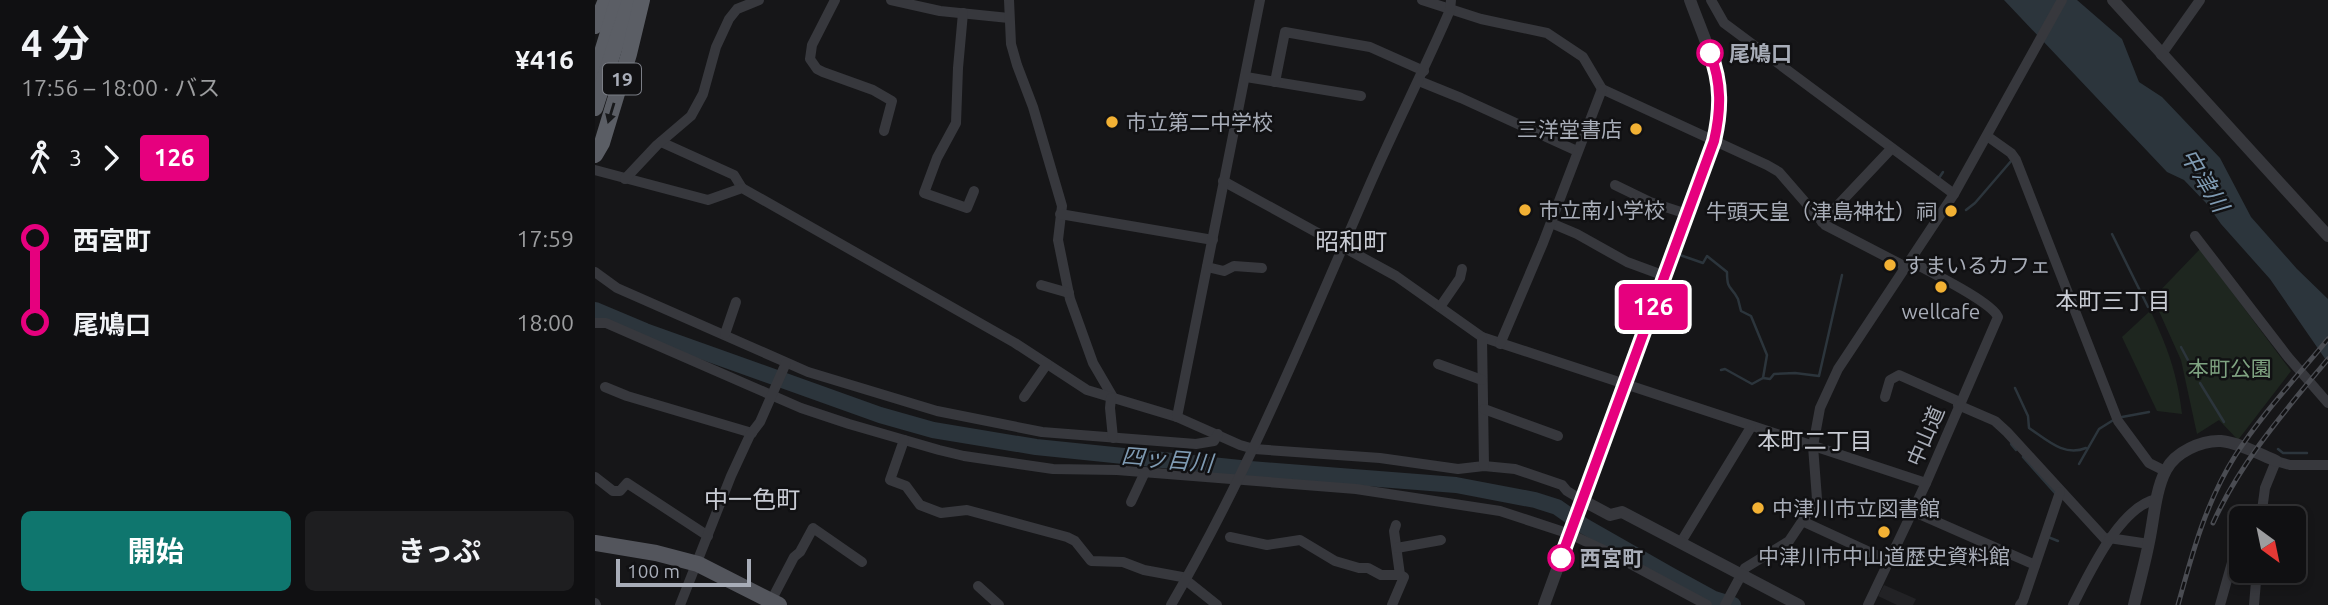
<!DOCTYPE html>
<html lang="ja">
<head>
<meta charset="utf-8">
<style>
	body { margin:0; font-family:Ubuntu,"Noto Sans JP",sans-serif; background:#1e1e20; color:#f1f3f6; height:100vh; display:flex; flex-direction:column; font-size:26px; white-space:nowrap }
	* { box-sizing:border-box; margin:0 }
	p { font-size:23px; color:#9c9d9f }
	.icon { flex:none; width:38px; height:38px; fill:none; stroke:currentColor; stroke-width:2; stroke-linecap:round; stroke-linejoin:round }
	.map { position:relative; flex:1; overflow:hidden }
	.details { display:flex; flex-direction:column; background:#101012; width:595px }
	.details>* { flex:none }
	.badge { padding:0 14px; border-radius:5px; font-size:24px; line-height:46px }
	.needle { width:46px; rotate:147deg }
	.fabs { position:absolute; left:1634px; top:506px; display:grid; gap:14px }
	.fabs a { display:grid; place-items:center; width:77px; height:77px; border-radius:10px; background:#101012; box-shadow:0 4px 10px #0003,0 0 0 2px #303032; font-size:35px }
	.scale { position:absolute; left:21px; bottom:18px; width:135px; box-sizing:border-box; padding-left:7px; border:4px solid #a8adb8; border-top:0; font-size:19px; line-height:24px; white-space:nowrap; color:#a8adb8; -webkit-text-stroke:5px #111113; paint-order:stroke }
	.map>.badge { position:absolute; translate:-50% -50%; box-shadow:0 0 0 4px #fff }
	.legs { display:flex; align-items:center; gap:10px; height:77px; padding:0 21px; font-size:23px }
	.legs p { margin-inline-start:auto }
	.headline { display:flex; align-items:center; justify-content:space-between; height:119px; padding:0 21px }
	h1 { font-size:38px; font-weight:700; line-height:52px }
	.cta { display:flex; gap:14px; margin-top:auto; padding:14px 21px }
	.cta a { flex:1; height:80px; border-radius:10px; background:#0f766e; color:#fff; font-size:28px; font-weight:700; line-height:80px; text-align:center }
	.cta a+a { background:#1e1e20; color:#f1f3f6 }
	ul { padding:0 21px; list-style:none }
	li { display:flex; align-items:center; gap:24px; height:84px; font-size:26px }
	li i { display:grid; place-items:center; width:10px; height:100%; margin:0 9px; background:currentColor }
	li i::after { content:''; width:18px; height:18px; margin:-9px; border:5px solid; border-radius:50%; background:#101012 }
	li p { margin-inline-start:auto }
	li:first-child i { background:linear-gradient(#0000 50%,currentColor 0) }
	li:last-child i { background:linear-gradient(currentColor 50%,#0000 0) }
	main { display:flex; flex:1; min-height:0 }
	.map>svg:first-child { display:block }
	.built { fill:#222225 }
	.green { fill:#1e261f }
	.water { fill:#2c353c }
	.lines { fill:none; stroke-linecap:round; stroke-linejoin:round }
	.stream { stroke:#2c353c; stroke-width:2.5 }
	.river { stroke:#2c353c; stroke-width:16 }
	.minor { stroke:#37383d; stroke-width:10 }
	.tertiary { stroke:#37383d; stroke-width:12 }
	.primary { stroke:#53555c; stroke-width:16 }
	.trunk { stroke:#5b5e65; stroke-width:16 }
	.rail-casing { stroke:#4a4c52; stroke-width:5 }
	.rail { stroke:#111113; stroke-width:2.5; stroke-dasharray:8; stroke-linecap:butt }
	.oneway { fill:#18191b }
	.line-1-casing { stroke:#fff; stroke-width:16 }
	.line-1 { stroke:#e6007e; stroke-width:10 }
	.stop-1-dot { fill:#fff; stroke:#e6007e; stroke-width:3.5 }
	.poi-dot { fill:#f2b134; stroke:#111113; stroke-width:2.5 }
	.labels { text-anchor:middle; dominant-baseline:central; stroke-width:5; stroke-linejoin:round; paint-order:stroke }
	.shield { fill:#111113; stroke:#7b7e86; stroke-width:2 }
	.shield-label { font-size:19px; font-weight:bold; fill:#a8adb8 }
	.stop-label { font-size:21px; font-weight:bold; fill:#a8adb8; stroke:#111113; text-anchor:start }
	.poi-label { font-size:21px; fill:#a8adb8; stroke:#111113; text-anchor:start }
	.park-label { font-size:21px; fill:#7fa381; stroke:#111113 }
	.street-label { font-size:21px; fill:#a8adb8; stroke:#111113 }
	.water-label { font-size:23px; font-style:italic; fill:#7f9bb3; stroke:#111113 }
	.neighbourhood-label { font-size:23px; fill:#c9ccd4; stroke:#111113 }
	.quarter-label { font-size:24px; fill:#c9ccd4; stroke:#111113 }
</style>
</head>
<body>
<main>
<section class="details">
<div class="headline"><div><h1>4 分</h1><p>17:56 – 18:00 · バス</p></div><b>¥416</b></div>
<div class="legs"><svg class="icon" aria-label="walk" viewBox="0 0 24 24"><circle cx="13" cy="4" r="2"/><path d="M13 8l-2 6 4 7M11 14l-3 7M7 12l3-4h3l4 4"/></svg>3<svg class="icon" aria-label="forward" viewBox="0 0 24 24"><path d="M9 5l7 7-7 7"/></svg><b class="badge" style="background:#e6007e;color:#fff">126</b></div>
<ul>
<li><i style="color:#e6007e"></i><b>西宮町</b><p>17:59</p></li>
<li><i style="color:#e6007e"></i><b>尾鳩口</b><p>18:00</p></li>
</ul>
<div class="cta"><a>開始</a><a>きっぷ</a></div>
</section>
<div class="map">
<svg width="1733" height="605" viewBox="0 0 1733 605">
	<rect width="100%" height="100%" fill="#161618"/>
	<!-- built -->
	<polygon class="built" points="1289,585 1321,599 1318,605 1302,605 1283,596"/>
	<!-- green -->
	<g class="green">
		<polygon points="1605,249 1696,371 1643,440 1624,420 1602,434 1586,360 1558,298"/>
		<path d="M 1554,312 L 1556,312 C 1573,349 1582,373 1587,414 L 1562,411 L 1527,337 Z"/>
	</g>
	<!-- water -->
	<polygon class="water" points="1409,0 1482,0 1527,39 1544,82 1567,97 1625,158 1656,217 1702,269 1733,299 1733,363 1675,279 1626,224 1612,204 1589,180 1572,172"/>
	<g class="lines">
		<!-- stream -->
		<g class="stream">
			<polyline points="1344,178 1348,172"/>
			<polyline points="1371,210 1380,203 1417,160"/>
			<polyline points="1517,234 1553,307"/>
			<path d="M 1085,255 L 1108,263 L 1112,256 L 1132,272 C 1132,291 1136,285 1143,299 C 1144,303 1145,307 1146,311 L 1156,316 L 1172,355 L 1168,378 L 1175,379 L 1179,374 L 1200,373 L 1224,376 L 1247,275"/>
			<polyline points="1586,347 1602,377"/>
			<polyline points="1126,370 1130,369 1157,384 1168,378"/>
			<polyline points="1605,383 1629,422"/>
			<path d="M 1420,388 L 1433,416 L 1434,428 C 1452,440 1469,457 1491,448"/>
			<polyline points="1527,417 1554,412"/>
			<polyline points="1416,444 1421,450"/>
			<polyline points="1683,449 1688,453 1712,453"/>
			<polyline points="1428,457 1460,493"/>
			<polyline points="1484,464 1504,429 1520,419"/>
			<polyline points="1453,537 1463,541"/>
		</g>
		<!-- river -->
		<polyline class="river" points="0,310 50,331 285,415 338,430 441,447 655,469 861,485 940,500 962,507 989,526 1075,575 1119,599 1138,605"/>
		<!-- minor -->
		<g class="minor">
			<polyline points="240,0 217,45 215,59 222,69 228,72 278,90 297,101 289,131"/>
			<polyline points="296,0 345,11 414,18"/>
			<polyline points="414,0 416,44 422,65 438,107 467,206 463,240 475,299 498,363 519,399"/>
			<polyline points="827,0 886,19 952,33 988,57 1007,89 1172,165 1184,172 1230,225 1311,267"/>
			<polyline points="1116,0 1129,23 1359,194"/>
			<polyline points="368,13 363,68 361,123 342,158 329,193 372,208 379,191"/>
			<polyline points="1566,55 1605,0"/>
			<polyline points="651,77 766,96"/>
			<polyline points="824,81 866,98 982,151"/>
			<polyline points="680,82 690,32 775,47 829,71"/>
			<polyline points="1392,136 1416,153 1421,160 1523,421 1554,463 1570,471"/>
			<polyline points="66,142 139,175 147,188"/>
			<polyline points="0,170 113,200 147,188 420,343 492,390 582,417 645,445 659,449 785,458 863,469 889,466 920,469 967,485 972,491 987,500"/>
			<polyline points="30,179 62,145 96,116 108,94 121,47 134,19 142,9 164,0"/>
			<polyline points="628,181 801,276 887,337 1331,483"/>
			<polyline points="1020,185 1055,202 1092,214"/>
			<polyline points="465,214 618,240"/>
			<polyline points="1227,222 1296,149"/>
			<polyline points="956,223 982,234 1032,262 1070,276"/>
			<polyline points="1600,236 1693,357 1733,403"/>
			<polyline points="612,267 629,271 639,266 667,268"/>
			<polyline points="0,272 22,288 213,372 342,411 447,432 601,444 619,441 623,434"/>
			<polyline points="446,285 474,293"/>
			<polyline points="845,307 865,278 867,269"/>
			<polyline points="0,323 11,323 206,408 254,424 344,450 369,456 458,469 522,470 761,489 905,511 975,534 1019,555 1112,605"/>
			<polyline points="130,334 141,302"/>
			<polyline points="887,337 889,466"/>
			<polyline points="905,344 948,243 1007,89"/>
			<polyline points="843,364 887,380"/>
			<polyline points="10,387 32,396 157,433"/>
			<polyline points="429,397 452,364"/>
			<polyline points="1290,397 1295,380 1304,375 1365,402"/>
			<polyline points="516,398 515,408 518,438"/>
			<polyline points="1363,405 1400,421 1412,432 1512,541"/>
			<polyline points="889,409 963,436"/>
			<polyline points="582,417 665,0"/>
			<polyline points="309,440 295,480 311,486 325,505 346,513 372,510 472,537 480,541 496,561 528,562 549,570 587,577 622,605"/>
			<polyline points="0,477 18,491 25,491 32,483 113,536"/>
			<polyline points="536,502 550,472"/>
			<polyline points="1317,511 1440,565"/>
			<polyline points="1666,518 1670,488 1681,461 1695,465 1733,465"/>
			<polyline points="1207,521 1294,561"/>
			<polyline points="801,525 799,531 805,575"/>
			<polyline points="635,537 672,545 705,540 740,561 764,568 773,568 786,575 805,575 809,577 797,605"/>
			<polyline points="1514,538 1554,544"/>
			<polyline points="1086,542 1156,427"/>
			<polyline points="802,548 846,540"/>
			<polyline points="383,586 404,605"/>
			<polyline points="176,601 199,557 205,552 218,528 267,562"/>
			<polyline points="0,603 1,605"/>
			<polyline points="85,605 136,476 155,435 165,422 191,363"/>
			<path d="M 576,605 C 652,475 709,336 769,198 C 796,134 828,73 855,10 L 856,0"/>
			<polyline points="1130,605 1150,568 1194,541 1222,499 1218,446 1225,408 1243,369 1359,194 1467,0"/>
			<path d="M 1273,605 L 1331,483 L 1403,317 C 1396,301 1333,271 1315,261"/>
			<polyline points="1425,605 1428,601 1465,492"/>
			<path d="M 1478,605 C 1494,574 1525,506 1562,499"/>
			<polyline points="1625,605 1647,527"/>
			<polyline points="1659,605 1662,570"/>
		</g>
		<!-- tertiary -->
		<g class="tertiary">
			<polyline points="1518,0 1733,236"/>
			<polyline points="987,500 1015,515 1027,512 1204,605"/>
			<path d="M 949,605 L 1119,141 C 1132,80 1115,55 1095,0"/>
			<path d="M 1539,605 C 1544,584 1550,563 1554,542 C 1559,519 1560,491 1571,470 C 1580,452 1607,440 1626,441 C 1645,443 1664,454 1681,461"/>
		</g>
		<!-- primary -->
		<polyline class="primary" points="0,543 61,553 103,564 184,605"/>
		<!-- trunk -->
		<g class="trunk">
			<polyline points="0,26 11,0"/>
			<polyline points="0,75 23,0"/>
			<polyline points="0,108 35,0"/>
			<polyline points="0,155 7,143 34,54 47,0"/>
		</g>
		<defs>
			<g id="rail">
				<path d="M 1618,523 C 1646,461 1690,411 1733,359"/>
				<path d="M 1583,605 C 1597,554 1611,502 1640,456 C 1667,414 1701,378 1733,339"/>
			</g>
		</defs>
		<!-- rail casing -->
		<use href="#rail" class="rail-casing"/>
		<!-- rail -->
		<use href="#rail" class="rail"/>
	</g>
	<!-- one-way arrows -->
	<defs><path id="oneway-solid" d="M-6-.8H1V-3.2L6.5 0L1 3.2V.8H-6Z" transform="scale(1.75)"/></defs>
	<use class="oneway" href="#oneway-solid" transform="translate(16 113) rotate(107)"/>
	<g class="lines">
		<defs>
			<path id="line-1" d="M 966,558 L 1119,141 C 1126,111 1127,83 1115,53"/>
		</defs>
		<!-- line-1 casing -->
		<use href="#line-1" class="line-1-casing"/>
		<!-- line-1 -->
		<use href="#line-1" class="line-1"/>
	</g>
	<!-- markers -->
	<g class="stop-1-dot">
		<circle cx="1115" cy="53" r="12"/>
		<circle cx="966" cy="558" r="12"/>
	</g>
	<g class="poi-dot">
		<circle cx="517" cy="122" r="7"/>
		<circle cx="1041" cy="129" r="7"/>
		<circle cx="930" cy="210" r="7"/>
		<circle cx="1356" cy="211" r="7"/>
		<circle cx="1295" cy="265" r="7"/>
		<circle cx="1346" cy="287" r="7"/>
		<circle cx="1163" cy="508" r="7"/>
		<circle cx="1289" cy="532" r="7"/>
	</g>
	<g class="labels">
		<!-- shield labels -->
		<rect class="shield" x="8" y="63.5" width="38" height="31" rx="5"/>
		<g class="shield-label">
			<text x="27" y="79">19</text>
		</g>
		<!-- stop labels -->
		<g class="stop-label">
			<text x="1134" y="53">尾鳩口</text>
			<text x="985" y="558">西宮町</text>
		</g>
		<!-- poi labels -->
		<g class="poi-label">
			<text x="531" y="122">市立第二中学校</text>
			<text x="1027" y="129" text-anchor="end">三洋堂書店</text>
			<text x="944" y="210">市立南小学校</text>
			<text x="1342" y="211" text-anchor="end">牛頭天皇（津島神社）祠</text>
			<text x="1309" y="265">すまいるカフェ</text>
			<text x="1346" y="311" text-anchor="middle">wellcafe</text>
			<text x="1177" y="508">中津川市立図書館</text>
			<text x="1289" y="556" text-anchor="middle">中津川市中山道歴史資料館</text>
		</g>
		<!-- park labels -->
		<g class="park-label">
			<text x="1635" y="368">本町公園</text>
		</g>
		<!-- street labels -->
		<g class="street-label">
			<text transform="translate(1330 436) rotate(-67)">中山道</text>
		</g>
		<!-- water labels -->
		<g class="water-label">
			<text transform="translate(1610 180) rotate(59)">中津川</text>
			<text transform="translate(572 459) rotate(5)">四ッ目川</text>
		</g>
		<!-- neighbourhood labels -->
		<g class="neighbourhood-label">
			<text x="1518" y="300">本町三丁目</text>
			<text x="1220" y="440">本町二丁目</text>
		</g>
		<!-- quarter labels -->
		<g class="quarter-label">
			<text x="756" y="241">昭和町</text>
			<text x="157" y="499">中一色町</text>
		</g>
	</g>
</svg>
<div class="fabs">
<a><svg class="needle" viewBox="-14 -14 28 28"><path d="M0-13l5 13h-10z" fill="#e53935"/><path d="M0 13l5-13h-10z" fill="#9c9d9f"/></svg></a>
</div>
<div class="scale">100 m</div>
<b class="badge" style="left:1058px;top:307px;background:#e6007e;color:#fff">126</b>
</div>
</main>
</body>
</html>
